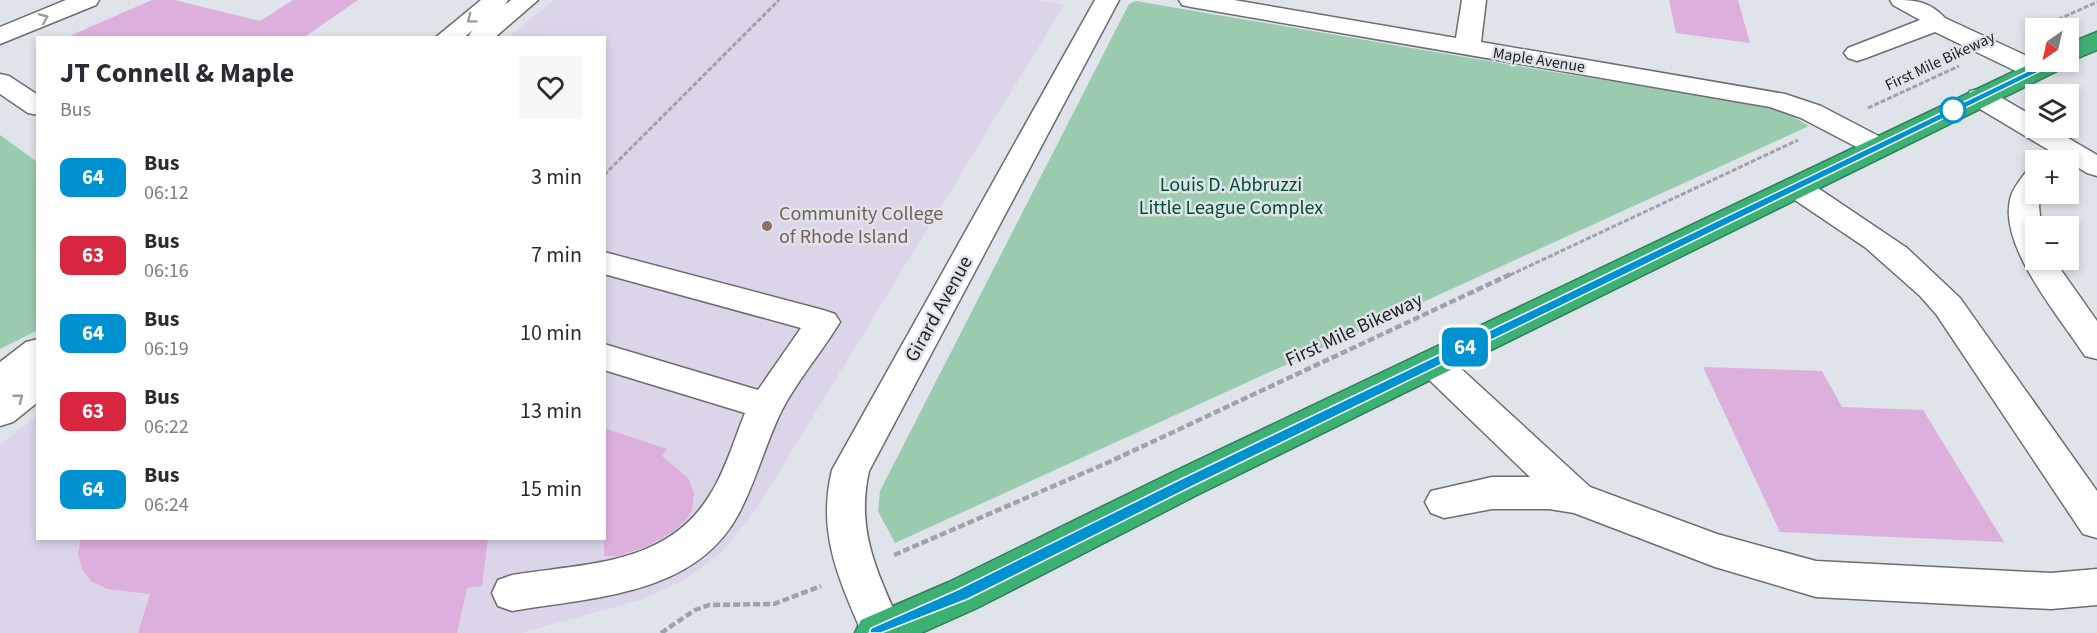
<!DOCTYPE html>
<html lang="en">
<head>
<meta charset="utf-8">
<style>
	body { margin:0; font-family:"Source Sans 3",sans-serif; background:#f7f7f7; color:#2b2b33; height:100vh; display:flex; flex-direction:column; font-size:22px; white-space:nowrap }
	* { box-sizing:border-box; margin:0 }
	p { font-size:20px; color:#7c7c81 }
	.icon { flex:none; width:33px; height:33px; fill:none; stroke:currentColor; stroke-width:2; stroke-linecap:round; stroke-linejoin:round }
	.map { position:relative; flex:1; overflow:hidden }
	.drawer { position:absolute; left:36px; top:36px; width:570px; height:504px; display:flex; flex-direction:column; background:#fff; border-radius:0px; box-shadow:0 3px 9px #0003 }
	.drawer>* { flex:none }
	.badge { padding:0 12px; border-radius:9px; font-size:21px; line-height:39px }
	.needle { width:39px; rotate:214deg }
	.controls { position:absolute; left:2025px; top:18px; display:grid; gap:12px }
	.controls a { display:grid; place-items:center; width:54px; height:54px; border-radius:0px; background:#fff; box-shadow:0 3px 9px #0003; font-size:30px }
	.map>.badge { position:absolute; translate:-50% -50%; box-shadow:0 0 0 3px #fff }
	.round { display:grid; place-items:center; flex:none; width:63px; height:63px; border-radius:0px; background:#f7f7f7 }
	.head { display:flex; align-items:center; justify-content:space-between; height:102px; padding:0 24px }
	h1 { font-size:28px; font-weight:700; line-height:45px }
	ul { padding:0; list-style:none }
	li { display:flex; align-items:center; gap:18px; height:78px; padding:0 24px }
	li div { flex:1 }
	li b { display:block; font-size:22px }
	li em { font-style:normal }
	li .badge { min-width:66px; font-weight:700; text-align:center }
	.map>svg:first-child { display:block }
	.education { fill:#dcd5ea }
	.green { fill:#9bcbaf }
	.building { fill:#ddafdc }
	.lines { fill:none; stroke-linecap:round; stroke-linejoin:round }
	.minor-casing { stroke:#6a6d73; stroke-width:3 }
	.highway-casing { stroke:#327e58; stroke-width:3 }
	.path-far1 { stroke:#9fa2a7; stroke-width:3; stroke-dasharray:5 2; stroke-linecap:butt }
	.path { stroke:#9fa2a7; stroke-width:4.5; stroke-dasharray:7 3; stroke-linecap:butt }
	.minor { fill:#fff; fill-rule:evenodd }
	.highway { fill:#3db074; fill-rule:evenodd }
	.oneway { stroke:#9a9b9c }
	.line { fill:#0092d0; stroke:#fff; stroke-width:1.5 }
	.stop-dot { fill:#fff; stroke:#0092d0; stroke-width:3 }
	.education-dot { fill:#8d6e63; stroke:#dfe3ea; stroke-width:2 }
	.labels { text-anchor:middle; dominant-baseline:central; stroke-width:5; stroke-linejoin:round; paint-order:stroke }
	.far-street-label { font-size:16px; fill:#1f2123; stroke:#dfe3ea }
	.park-label { font-size:20px; fill:#004f2f; stroke:#dfe3ea }
	.education-label { font-size:20px; fill:#785e54; stroke:#dfe3ea; text-anchor:start }
	.street-label { font-size:20px; fill:#1f2123; stroke:#dfe3ea }
</style>
</head>
<body>
<div class="map">
<svg width="2097" height="633" viewBox="0 0 2097 633">
	<rect width="100%" height="100%" fill="#dfe3ea"/>
	<!-- education -->
	<polygon class="education" points="554,0 1038,0 1064,5 759,505 722,552 686,579 643,599 521,633 0,633 0,445 37,415 38,538 604,538 604,38 508,37"/>
	<!-- green -->
	<g class="green">
		<polygon points="1136,1 1553,72 1748,102 1788,114 1809,126 895,543 878,511 880,491 1129,4"/>
		<polygon points="0,135 37,162 38,330 0,349"/>
	</g>
	<!-- building -->
	<g class="building">
		<polygon points="152,0 174,0 260,21 293,0 358,0 303,38 65,38"/>
		<polygon points="1669,0 1738,0 1750,43 1676,33"/>
		<polygon points="1703,367 1822,371 1842,407 1923,410 2004,542 1780,532"/>
		<polygon points="604,428 667,449 662,456 688,478 694,493 692,510 687,519 671,533 648,546 618,556 604,556"/>
		<polygon points="81,538 488,538 482,586 467,588 457,633 138,633 150,594 107,589 91,581 82,569 78,554"/>
	</g>
	<g class="lines">
		<defs>
			<g id="minor">
				<polygon points="66,0 99,0 96,5 0,44 0,27"/>
				<polygon points="481,0 508,0 505,5 511,0 538,0 494,38 471,38 469,35 473,30 463,38 435,38"/>
				<path d="M 1095,0 L 1119,0 L 869,471 C 855,533 879,575 903,631 L 862,633 C 838,577 817,532 832,470 Z"/>
				<polygon points="1179,0 1234,0 1456,38 1462,0 1486,0 1481,42 1785,94 1821,106 1888,141 1892,147 1888,153 1878,156 1868,153 1801,118 1770,107 1191,7 1182,5"/>
				<path d="M 1890,0 C 1914,0 1928,0 1945,18 L 2044,64 L 2048,70 L 2044,76 L 2035,78 L 2026,76 L 1935,32 L 1866,58 L 1857,61 L 1848,58 L 1844,53 L 1848,48 L 1920,20 L 1893,5 Z"/>
				<polygon points="0,74 9,76 38,95 38,115 28,113 0,94"/>
				<polygon points="1980,89 1990,91 2036,118 2036,128 2051,128 2097,155 2097,176 2087,173 1970,103 1967,97 1970,91"/>
				<path d="M 2036,170 L 2036,194 L 2042,194 L 2039,206 L 2041,226 L 2036,226 L 2036,260 L 2054,260 L 2097,321 L 2097,359 L 2085,356 C 2060,317 1996,244 2011,196 C 2014,187 2020,180 2026,172 Z"/>
				<polygon points="1796,178 1806,180 1907,248 1960,298 2097,491 2097,538 2083,534 1936,314 1920,296 1866,248 1786,194 1781,187 1786,180"/>
				<path d="M 604,252 L 823,310 L 835,314 L 840,322 C 822,352 798,379 782,410 C 765,444 756,482 738,515 C 694,596 592,597 512,611 L 498,606 L 492,593 L 498,580 L 512,575 C 586,563 668,566 711,493 C 726,469 734,440 745,413 L 604,370 L 604,344 L 758,390 L 801,328 L 604,274 Z"/>
				<polygon points="38,339 38,402 13,422 0,426 0,362 26,342"/>
				<polygon points="1433,350 1445,354 1590,487 1717,534 1816,561 2051,573 2097,569 2097,605 2051,609 1816,597 1715,567 1574,513 1549,509 1492,509 1444,518 1431,513 1425,502 1431,491 1492,477 1530,477 1421,372 1416,363 1421,354"/>
			</g>
			<g id="highway">
				<polygon points="2097,32 2097,50 2068,62 2067,62 2068,44"/>
				<polygon points="2036,61 2067,62 2063,68 1197,495 977,608 921,633 855,633 861,620 949,582 1171,473"/>
			</g>
		</defs>
		<!-- minor casing -->
		<use href="#minor" class="minor-casing"/>
		<!-- highway casing -->
		<use href="#highway" class="highway-casing"/>
		<!-- path-far1 -->
		<g class="path-far1">
			<polyline points="2039,28 2097,2"/>
			<polyline points="1868,108 1959,66"/>
			<polyline points="604,175 779,0"/>
			<polyline points="1510,275 1798,140"/>
		</g>
		<!-- path -->
		<g class="path">
			<polyline points="894,555 1107,463 1513,273"/>
			<polyline points="661,633 695,610 709,605 774,604 821,586"/>
		</g>
		<!-- minor -->
		<use href="#minor" class="minor"/>
		<!-- highway -->
		<use href="#highway" class="highway"/>
	</g>
	<!-- one-way arrows -->
	<defs><path id="oneway-chevron" d="M-2-3.5L2.5 0L-2 3.5" fill="none" stroke-width="1.6" stroke-linecap="round" stroke-linejoin="round" transform="scale(1.5)"/></defs>
	<g class="oneway">
		<use href="#oneway-chevron" transform="translate(44 18) rotate(-23)"/>
		<use href="#oneway-chevron" transform="translate(471 19) rotate(143)"/>
		<use href="#oneway-chevron" transform="translate(19 398) rotate(-38)"/>
	</g>
	<!-- line -->
	<polygon class="line" points="2053,59 2058,62 2057,63 1189,488 968,599 881,633 869,633 871,628 957,590 1179,480"/>
	<!-- markers -->
	<circle class="stop-dot" cx="1953" cy="110" r="12"/>
	<circle class="education-dot" cx="767" cy="226" r="6"/>
	<g class="labels">
		<!-- far-street labels -->
		<g class="far-street-label">
			<text transform="translate(1539 60) rotate(9)">Maple Avenue</text>
			<text transform="translate(1940 61) rotate(-25)">First Mile Bikeway</text>
		</g>
		<!-- park labels -->
		<g class="park-label">
			<text x="1231" y="185">Louis D. Abbruzzi<tspan x="1231" dy="23">Little League Complex</tspan></text>
		</g>
		<!-- education labels -->
		<g class="education-label">
			<text x="779" y="214">Community College<tspan x="779" dy="23">of Rhode Island</tspan></text>
		</g>
		<!-- street labels -->
		<g class="street-label">
			<text transform="translate(939 309) rotate(-61)">Girard Avenue</text>
			<text transform="translate(1354 330) rotate(-25)">First Mile Bikeway</text>
		</g>
	</g>
</svg>
<div class="controls">
<a><svg class="needle" viewBox="-14 -14 28 28"><path d="M0-13l5 13h-10z" fill="#e53935"/><path d="M0 13l5-13h-10z" fill="#7c7c81"/></svg></a>
<a><svg class="icon" aria-label="layers" viewBox="0 0 24 24"><path d="M12 4l9 5-9 5-9-5zM3 14l9 5 9-5"/></svg></a>
<a>+</a>
<a>−</a>
</div>
<b class="badge" style="left:1465px;top:347px;background:#0092d0;color:#fff">64</b>
<section class="drawer">
<div class="head"><div><h1>JT Connell &amp; Maple</h1><p>Bus</p></div><a class="round"><svg class="icon" aria-label="heart" viewBox="0 0 24 24"><path d="M12 20l-8-8c-3-5 5-10 8-4 3-6 11-1 8 4z"/></svg></a></div>
<ul>
<li><span class="badge" style="background:#0092d0;color:#fff">64</span><div><b>Bus</b><p>06:12</p></div><em>3 min</em></li>
<li><span class="badge" style="background:#d7263d;color:#fff">63</span><div><b>Bus</b><p>06:16</p></div><em>7 min</em></li>
<li><span class="badge" style="background:#0092d0;color:#fff">64</span><div><b>Bus</b><p>06:19</p></div><em>10 min</em></li>
<li><span class="badge" style="background:#d7263d;color:#fff">63</span><div><b>Bus</b><p>06:22</p></div><em>13 min</em></li>
<li><span class="badge" style="background:#0092d0;color:#fff">64</span><div><b>Bus</b><p>06:24</p></div><em>15 min</em></li>
</ul>
</section>
</div>
</body>
</html>
